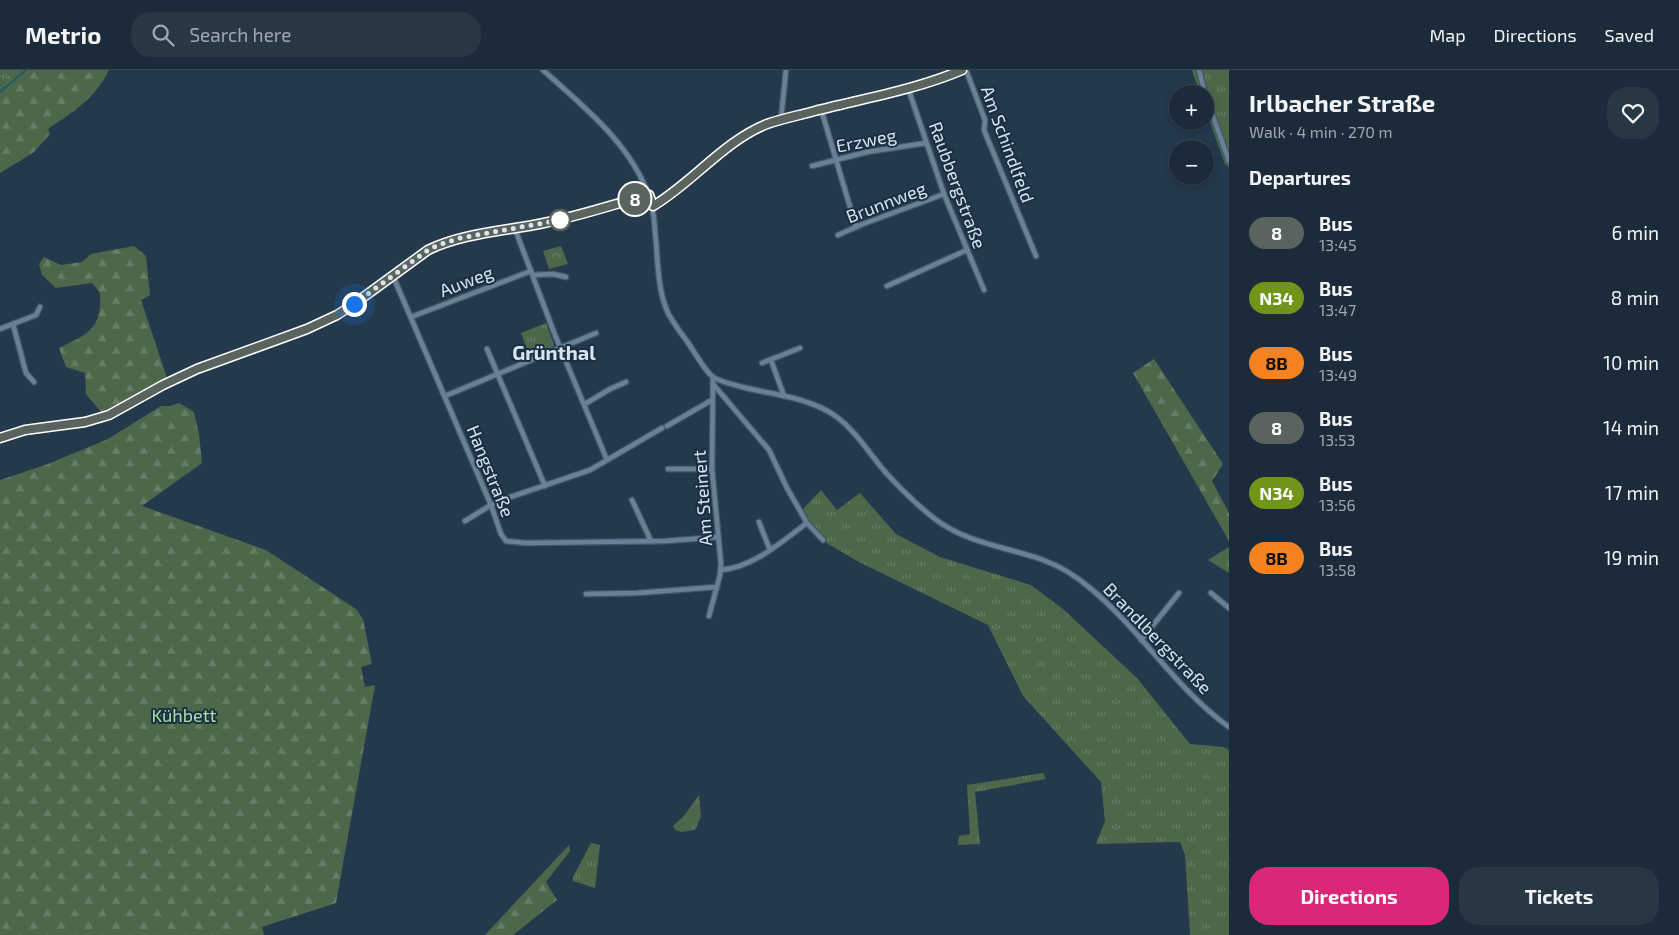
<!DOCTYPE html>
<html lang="en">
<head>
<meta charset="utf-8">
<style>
	body { margin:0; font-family:"Exo 2",sans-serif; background:#283744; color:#f1f3f6; height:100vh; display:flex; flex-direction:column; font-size:19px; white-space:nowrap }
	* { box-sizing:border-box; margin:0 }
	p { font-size:16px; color:#a0a7ae }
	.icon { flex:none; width:28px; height:28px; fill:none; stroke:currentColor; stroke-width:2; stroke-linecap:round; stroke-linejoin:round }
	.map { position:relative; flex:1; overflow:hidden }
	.drawer { display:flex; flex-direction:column; background:#1b2b39; width:450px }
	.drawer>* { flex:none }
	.badge { padding:0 10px; border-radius:16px; font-size:18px; line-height:32px }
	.controls { position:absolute; left:1169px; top:15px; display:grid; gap:10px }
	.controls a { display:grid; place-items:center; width:45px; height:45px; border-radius:50%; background:#1b2b39; box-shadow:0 2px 8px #0003,0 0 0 1px #394753; font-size:25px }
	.you { position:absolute; width:25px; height:25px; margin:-12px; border:4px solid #fff; border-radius:50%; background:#1a73e8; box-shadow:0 0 0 8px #1a73e833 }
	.map>.badge { position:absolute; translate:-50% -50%; box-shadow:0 0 0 2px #fff }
	h2 { padding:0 20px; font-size:19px; line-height:45px }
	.round { display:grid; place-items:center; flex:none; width:52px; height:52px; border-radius:20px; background:#283744 }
	.head { display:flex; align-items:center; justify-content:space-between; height:85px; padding:0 20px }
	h1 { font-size:24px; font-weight:700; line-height:38px }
	.action { display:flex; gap:10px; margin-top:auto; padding:10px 20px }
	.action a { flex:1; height:58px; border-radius:20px; background:#db2777; color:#fff; font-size:20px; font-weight:700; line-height:58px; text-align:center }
	.action a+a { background:#283744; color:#f1f3f6 }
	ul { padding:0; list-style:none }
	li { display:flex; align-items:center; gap:15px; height:65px; padding:0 20px }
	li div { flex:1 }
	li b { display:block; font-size:19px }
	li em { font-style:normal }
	li .badge { min-width:55px; font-weight:700; text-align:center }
	header { display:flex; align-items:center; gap:30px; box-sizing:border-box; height:70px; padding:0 25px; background:#1b2b39; border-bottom:1px solid #394753 }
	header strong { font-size:24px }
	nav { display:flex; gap:28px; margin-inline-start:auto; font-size:18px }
	.search { width:350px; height:45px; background:#283744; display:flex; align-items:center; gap:12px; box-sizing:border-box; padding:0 18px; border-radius:20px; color:#a0a7ae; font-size:19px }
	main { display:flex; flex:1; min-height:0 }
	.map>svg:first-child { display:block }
	.grass { fill:url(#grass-tufts) }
	.forest { fill:url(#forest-firs) }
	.park { fill:url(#park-crowns) }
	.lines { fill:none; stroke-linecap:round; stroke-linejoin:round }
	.stream { stroke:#1b5c65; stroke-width:2 }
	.minor-casing { stroke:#445767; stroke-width:7 }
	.tertiary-casing { stroke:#445767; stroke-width:8 }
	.minor { stroke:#698096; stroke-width:4.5 }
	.tertiary { stroke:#698096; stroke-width:5.5 }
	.line-casing { stroke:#fff; stroke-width:11 }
	.line { stroke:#59645e; stroke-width:8 }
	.walk { stroke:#d8e5f1; stroke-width:5; stroke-dasharray:0 9 }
	.stop-dot { fill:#fff; stroke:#59645e; stroke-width:2.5 }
	.labels { text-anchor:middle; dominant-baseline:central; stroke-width:4; stroke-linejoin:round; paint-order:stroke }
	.street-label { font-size:18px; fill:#d8e5f1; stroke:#1a2f41 }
	.park-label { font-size:18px; fill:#aae0a7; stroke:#1a2f41 }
	.quarter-label { font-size:20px; font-weight:bold; fill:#d8e5f1; stroke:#1a2f41 }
</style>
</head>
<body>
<header>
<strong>Metrio</strong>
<div class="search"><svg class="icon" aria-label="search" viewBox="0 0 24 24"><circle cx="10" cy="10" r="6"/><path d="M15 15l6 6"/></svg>Search here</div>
<nav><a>Map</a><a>Directions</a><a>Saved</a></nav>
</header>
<main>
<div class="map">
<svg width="1229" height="865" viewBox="0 0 1229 865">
	<defs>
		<pattern id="grass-tufts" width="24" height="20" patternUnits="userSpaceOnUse" patternTransform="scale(1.25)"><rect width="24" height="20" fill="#4d674b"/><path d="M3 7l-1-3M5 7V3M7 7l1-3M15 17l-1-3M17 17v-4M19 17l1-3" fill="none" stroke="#667d65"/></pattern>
		<pattern id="forest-firs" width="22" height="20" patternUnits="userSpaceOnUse" patternTransform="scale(1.25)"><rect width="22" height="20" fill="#4d674b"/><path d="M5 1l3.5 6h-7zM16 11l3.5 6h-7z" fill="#667d65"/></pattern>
		<pattern id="park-crowns" width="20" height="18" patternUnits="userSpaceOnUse" patternTransform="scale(1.25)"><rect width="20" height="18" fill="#4d674b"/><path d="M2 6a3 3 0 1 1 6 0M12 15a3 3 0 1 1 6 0" fill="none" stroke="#667d65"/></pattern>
	</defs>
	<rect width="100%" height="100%" fill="#24394c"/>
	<!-- grass -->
	<g class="grass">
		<polygon points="0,0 13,0 0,16"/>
		<polygon points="1192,0 1229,0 1229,97 1225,94 1205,38 1205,24 1200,24"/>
		<polygon points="546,253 554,275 552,278 530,288 521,263"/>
		<polygon points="821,420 837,440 860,423 896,464 940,487 1031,515 1064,540 1137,608 1190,674 1223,677 1229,680 1229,865 1190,865 1185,785 1180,772 1096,774 1105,751 1101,712 1023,626 988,555 859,492 823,471 807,453 802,440"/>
		<polygon points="1043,703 1046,709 975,722 980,774 958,775 959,766 970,764 967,715"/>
		<polygon points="699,725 701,746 695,760 682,762 675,760 673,756 684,746"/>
		<polygon points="591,773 600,775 595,818 573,811 573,807"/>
	</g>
	<!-- forest -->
	<g class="forest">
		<path d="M 13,0 L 109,0 C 95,29 73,42 48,59 L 50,64 L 34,82 L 0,103 L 0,16 Z"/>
		<path d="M 134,176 L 146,186 L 150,225 L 141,230 L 167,308 L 102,343 L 86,324 L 85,303 L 66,297 L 59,278 C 88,264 102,259 100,223 L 92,213 L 56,218 L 42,205 L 39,194 L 44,187 L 61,195 L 82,192 L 91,184 Z"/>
		<polygon points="1154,289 1223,394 1212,411 1229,443 1229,471 1133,303"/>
		<polygon points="179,333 194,342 199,364 202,393 142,436 266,480 356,539 363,549 372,594 361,597 365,617 375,615 336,833 262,857 264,865 0,865 0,410 48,394 108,369 161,336 170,336"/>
		<polygon points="1229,477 1229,503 1208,490"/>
		<polygon points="569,775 570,781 546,812 557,830 513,865 485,865"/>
	</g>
	<!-- park -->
	<polygon class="park" points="561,176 568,194 549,199 543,181"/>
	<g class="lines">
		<!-- stream -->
		<polyline class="stream" points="0,22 26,0"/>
		<defs>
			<g id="minor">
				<path d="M 543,0 C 584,37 630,73 649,126 C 655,140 654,156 656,171 C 658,195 658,223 669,245 C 675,255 682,265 689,274 C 694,282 706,302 713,307 C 720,312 733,314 742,317 C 773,325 810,327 837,347 C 858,363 870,385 887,404 C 901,419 918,436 935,449 C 966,473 1007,477 1043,490 C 1060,496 1076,506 1090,518 C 1141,560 1175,618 1229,657"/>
				<polyline points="966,0 985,50 984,60 1036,186"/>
				<polyline points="1199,0 1205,24"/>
				<polyline points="908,18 944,124 984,220"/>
				<polyline points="1205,24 1229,91"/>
				<polyline points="821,39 856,157"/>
				<polyline points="781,49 786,0"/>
				<polyline points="812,96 867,82 926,73"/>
				<path d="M 653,136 C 692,113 725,71 767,54 C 782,48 799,45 815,41 C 864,28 916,20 962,0"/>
				<polyline points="515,159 555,265 607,390"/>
				<polyline points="838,165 863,154 944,124"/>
				<polyline points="533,205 553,204 566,207"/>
				<polyline points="393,206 491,435 501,464 506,471 526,473 666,471 718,467"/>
				<polyline points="887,216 967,180"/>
				<path d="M 363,228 L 428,180 C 460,164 496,163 531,156 C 571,147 610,135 649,125"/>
				<polyline points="411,247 531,201"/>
				<polyline points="13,254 26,303 34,312"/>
				<polyline points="0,259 36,245 40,237"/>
				<polyline points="487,279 545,416"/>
				<polyline points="771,290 784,326"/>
				<polyline points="762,293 800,278"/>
				<polyline points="713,314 769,380 787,418 807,453 823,470"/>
				<polyline points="445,326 596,263"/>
				<polyline points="585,334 610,319 626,312"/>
				<polyline points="667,356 712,330"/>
				<polyline points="668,399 712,399"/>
				<polyline points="632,430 651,471"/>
				<polyline points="465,451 491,435 505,429 590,400 662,358"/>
				<polyline points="759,452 770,480"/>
				<path d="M 721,500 C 754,497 781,472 807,453"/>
				<polyline points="1211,523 1229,538"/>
				<polyline points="586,524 637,523 717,517"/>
				<polyline points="709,546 720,505 721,494 712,399 713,307"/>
				<polyline points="1141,570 1179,523"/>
			</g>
			<path id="tertiary" d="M 0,368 C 33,355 62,359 93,351 C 129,341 161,314 195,299 C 252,275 312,264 363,228"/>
		</defs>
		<!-- minor casing -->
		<use href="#minor" class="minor-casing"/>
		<!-- tertiary casing -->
		<use href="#tertiary" class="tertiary-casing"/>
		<!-- minor -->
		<use href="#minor" class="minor"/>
		<!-- tertiary -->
		<use href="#tertiary" class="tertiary"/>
	</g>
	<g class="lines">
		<defs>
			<path id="line" d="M 0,368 L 25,360 L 85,352 L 109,345 L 163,315 L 197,299 L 307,259 L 337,245 L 354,234 L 428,180 C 463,163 506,161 544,153 C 580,146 614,134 649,125 L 653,136 C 692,113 724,71 767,54 C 781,49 796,46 811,42 C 861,29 915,20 962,0"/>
		</defs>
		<!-- line casing -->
		<use href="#line" class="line-casing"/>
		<!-- line -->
		<use href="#line" class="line"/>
		<!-- walk -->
		<polyline class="walk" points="354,234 428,180 438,175 460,168 560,150"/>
	</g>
	<!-- markers -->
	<circle class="stop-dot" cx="560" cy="150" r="10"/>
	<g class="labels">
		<!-- street labels -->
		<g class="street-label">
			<text transform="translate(866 70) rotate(-11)">Erzweg</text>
			<text transform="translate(1008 74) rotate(70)">Am Schindlfeld</text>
			<text transform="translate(958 115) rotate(70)">Raubbergstraße</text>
			<text transform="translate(886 132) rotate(-21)">Brunnweg</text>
			<text transform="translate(466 211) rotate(-21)">Auweg</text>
			<text transform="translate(491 401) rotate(68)">Hangstraße</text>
			<text transform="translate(702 428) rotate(-94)">Am Steinert</text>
			<text transform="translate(1158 568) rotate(46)">Brandlbergstraße</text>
		</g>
		<!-- park labels -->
		<g class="park-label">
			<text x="184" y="645">Kühbett</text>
		</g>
		<!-- quarter labels -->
		<g class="quarter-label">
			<text x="554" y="282">Grünthal</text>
		</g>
	</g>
</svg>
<div class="controls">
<a>+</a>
<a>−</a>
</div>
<div class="you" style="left:354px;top:234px"></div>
<b class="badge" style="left:635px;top:129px;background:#59645e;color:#fff">8</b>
</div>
<section class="drawer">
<div class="head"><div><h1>Irlbacher Straße</h1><p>Walk · 4 min · 270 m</p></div><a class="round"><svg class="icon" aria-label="heart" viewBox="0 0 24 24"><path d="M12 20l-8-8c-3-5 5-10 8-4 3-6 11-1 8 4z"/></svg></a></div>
<h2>Departures</h2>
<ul>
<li><span class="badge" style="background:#59645e;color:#fff">8</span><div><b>Bus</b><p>13:45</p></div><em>6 min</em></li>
<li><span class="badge" style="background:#719519;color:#fff">N34</span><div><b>Bus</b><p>13:47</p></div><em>8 min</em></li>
<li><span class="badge" style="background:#f58220;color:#111">8B</span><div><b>Bus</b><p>13:49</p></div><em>10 min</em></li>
<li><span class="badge" style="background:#59645e;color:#fff">8</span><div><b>Bus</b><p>13:53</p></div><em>14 min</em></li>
<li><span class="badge" style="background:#719519;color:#fff">N34</span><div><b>Bus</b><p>13:56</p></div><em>17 min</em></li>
<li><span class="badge" style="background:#f58220;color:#111">8B</span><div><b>Bus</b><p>13:58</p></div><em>19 min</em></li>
</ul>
<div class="action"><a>Directions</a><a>Tickets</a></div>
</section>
</main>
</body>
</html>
